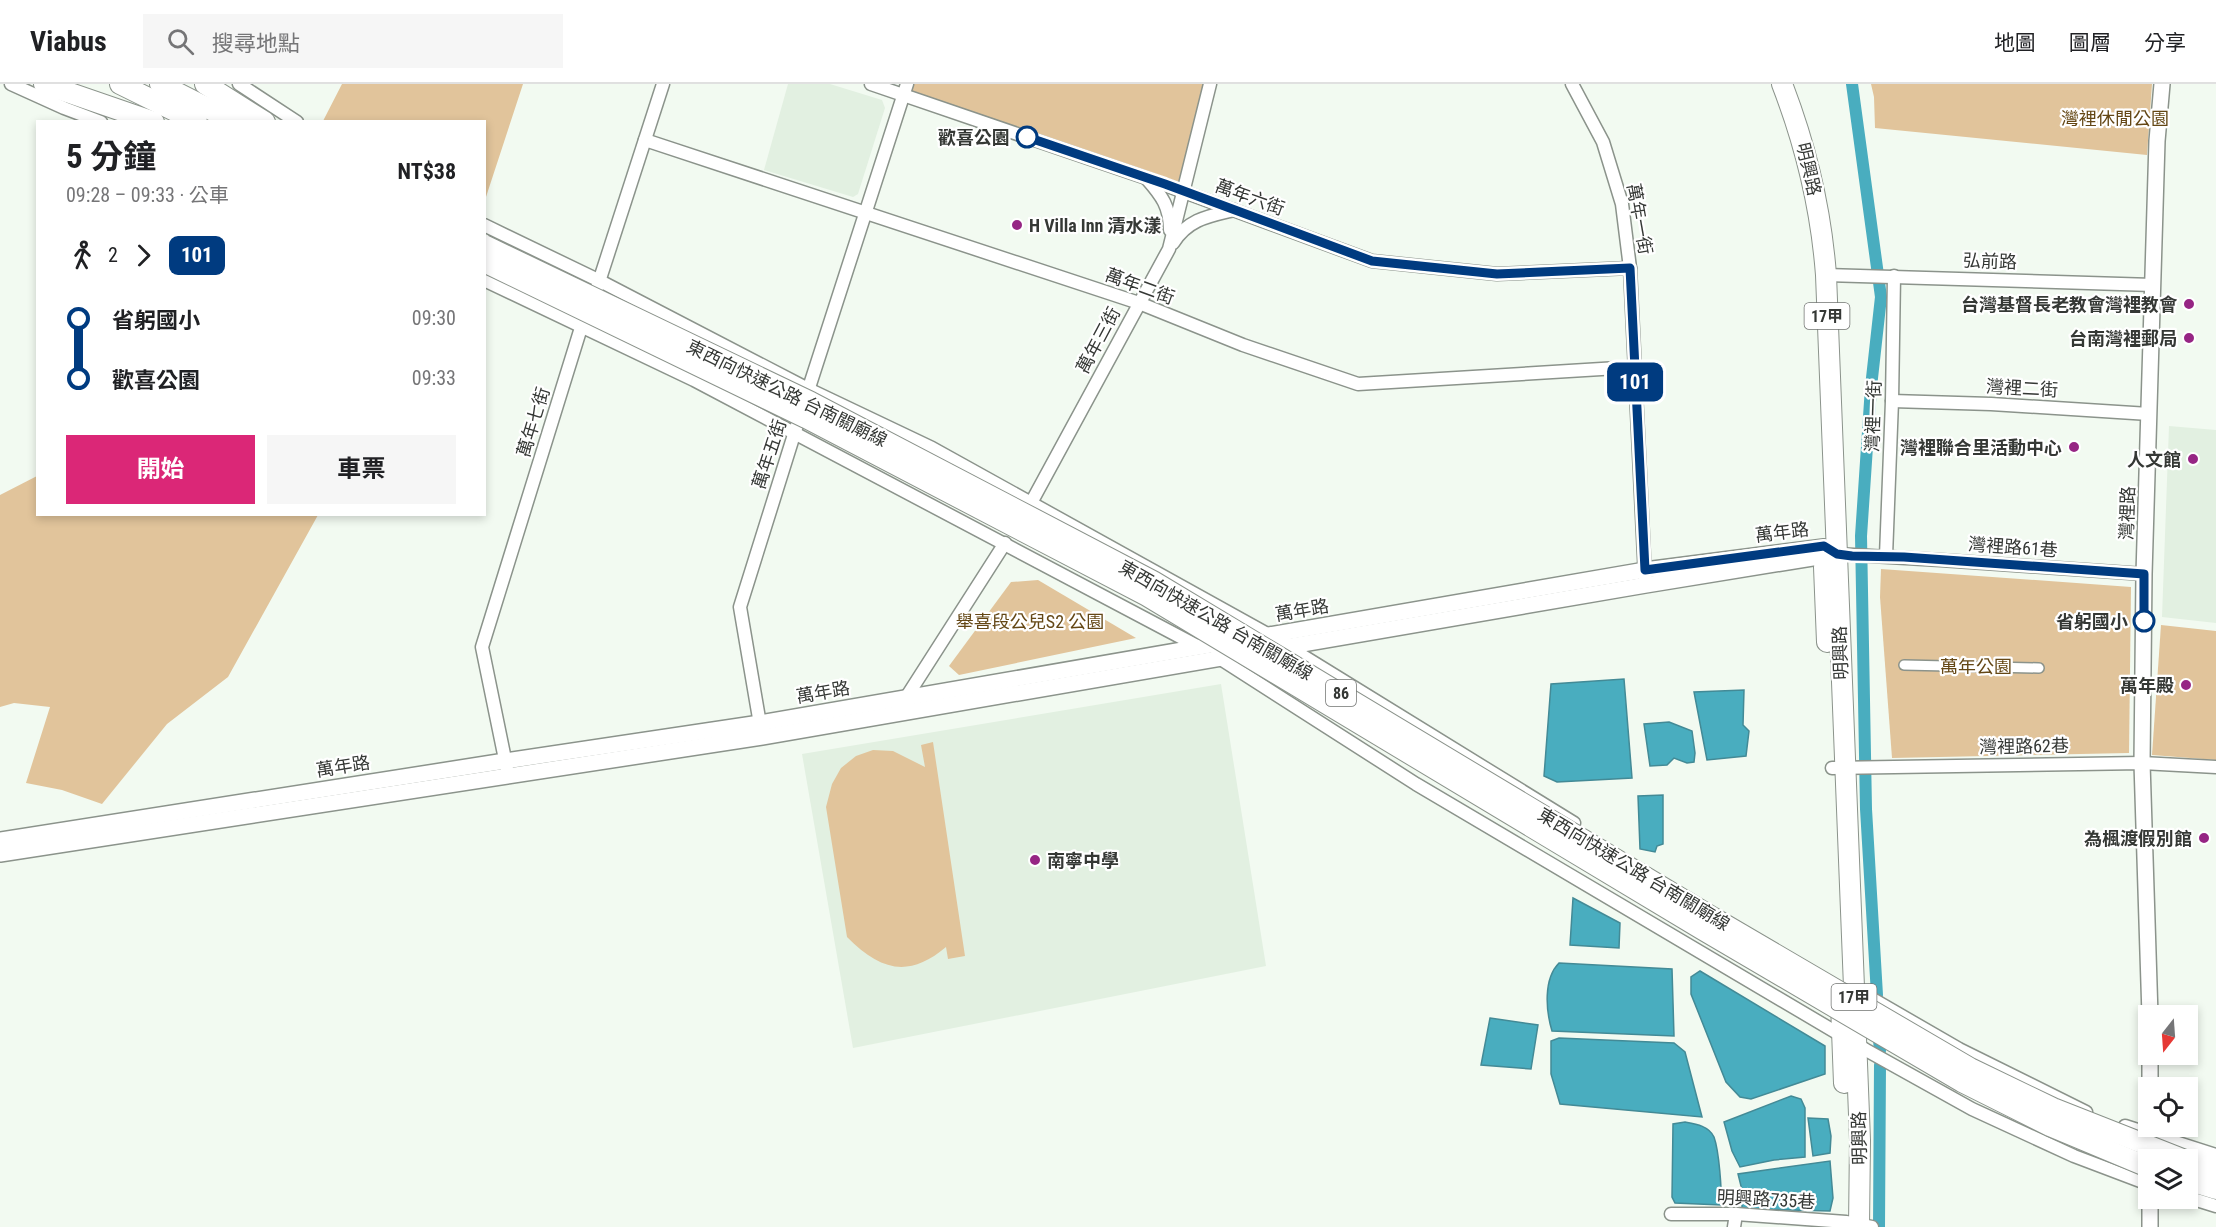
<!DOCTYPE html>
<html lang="zh-TW">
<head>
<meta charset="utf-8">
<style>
	body { margin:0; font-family:"Roboto Condensed","Noto Sans TC",sans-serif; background:#f6f6f6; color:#202124; height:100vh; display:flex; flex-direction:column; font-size:22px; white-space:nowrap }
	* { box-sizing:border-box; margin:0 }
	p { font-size:20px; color:#757577 }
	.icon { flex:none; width:33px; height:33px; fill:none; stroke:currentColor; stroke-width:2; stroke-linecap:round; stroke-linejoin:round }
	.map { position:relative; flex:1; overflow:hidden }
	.sheet { position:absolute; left:36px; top:36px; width:450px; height:396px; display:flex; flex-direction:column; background:#fff; border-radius:0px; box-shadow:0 3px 9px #0003 }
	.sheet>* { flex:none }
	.badge { padding:0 12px; border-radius:9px; font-size:21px; line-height:39px }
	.needle { width:39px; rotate:197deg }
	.fabs { position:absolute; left:2138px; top:921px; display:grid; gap:12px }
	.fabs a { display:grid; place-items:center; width:60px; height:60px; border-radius:0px; background:#fff; box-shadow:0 3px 9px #0003; font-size:30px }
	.map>.badge { position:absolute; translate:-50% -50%; box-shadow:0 0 0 3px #fff }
	.legs { display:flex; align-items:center; gap:9px; height:66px; padding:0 30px; font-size:20px }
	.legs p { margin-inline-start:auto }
	.summary { display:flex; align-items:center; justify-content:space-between; height:102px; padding:0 30px }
	h1 { font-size:33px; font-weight:700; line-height:45px }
	.button { display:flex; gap:12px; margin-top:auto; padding:12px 30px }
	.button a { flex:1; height:69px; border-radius:0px; background:#db2777; color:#fff; font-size:24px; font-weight:700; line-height:69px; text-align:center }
	.button a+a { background:#f6f6f6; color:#202124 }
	ul { padding:0 30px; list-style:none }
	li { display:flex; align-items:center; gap:21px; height:60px; font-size:22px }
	li i { display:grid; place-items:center; width:9px; height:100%; margin:0 8px; background:currentColor }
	li i::after { content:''; width:15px; height:15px; margin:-8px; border:4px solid; border-radius:50%; background:#fff }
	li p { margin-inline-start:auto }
	li:first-child i { background:linear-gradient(#0000 50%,currentColor 0) }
	li:last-child i { background:linear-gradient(currentColor 50%,#0000 0) }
	header { display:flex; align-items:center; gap:36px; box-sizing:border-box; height:84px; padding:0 30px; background:#fff; border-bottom:2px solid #e0e0e0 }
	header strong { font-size:28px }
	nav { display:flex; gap:33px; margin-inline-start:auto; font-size:21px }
	.search { width:420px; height:54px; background:#f6f6f6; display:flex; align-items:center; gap:15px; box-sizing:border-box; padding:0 21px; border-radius:0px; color:#757577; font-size:22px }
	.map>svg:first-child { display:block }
	.built { fill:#e2f0e1 }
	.green { fill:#e1c49b }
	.water { fill:#49adbf; stroke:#438a96; stroke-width:1.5 }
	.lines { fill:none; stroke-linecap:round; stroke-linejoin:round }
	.canal { stroke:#49adbf; stroke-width:12 }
	.pedestrian-casing { stroke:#8b938b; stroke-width:12 }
	.minor-casing { stroke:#8b938b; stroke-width:15 }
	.tertiary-casing { stroke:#8b938b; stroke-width:18 }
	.primary-casing { stroke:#8b938b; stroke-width:22 }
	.trunk-casing { stroke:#8b938b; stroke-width:22 }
	.pedestrian { stroke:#fff; stroke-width:9 }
	.minor { stroke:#fff; stroke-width:12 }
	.tertiary { stroke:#fff; stroke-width:15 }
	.primary { stroke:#fff; stroke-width:20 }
	.trunk { stroke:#fff; stroke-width:20 }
	.trunk-bridge-casing { stroke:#8b938b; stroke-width:22; stroke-linecap:butt }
	.trunk-bridge { stroke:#fff; stroke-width:20 }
	.line-1-casing { stroke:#fff; stroke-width:14 }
	.line-1 { stroke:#003b80; stroke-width:9 }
	.stop-1-dot { fill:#fff; stroke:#003b80; stroke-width:3 }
	.poi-dot { fill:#962584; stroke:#fff; stroke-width:2 }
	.labels { text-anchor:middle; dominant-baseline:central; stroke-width:4.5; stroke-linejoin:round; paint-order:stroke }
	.shield { fill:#fff; stroke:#727472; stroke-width:1.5 }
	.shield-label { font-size:16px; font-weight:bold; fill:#353835 }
	.park-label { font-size:18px; fill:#644715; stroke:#fff }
	.stop-label { font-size:18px; font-weight:bold; fill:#353835; stroke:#fff; text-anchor:end }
	.street-label { font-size:18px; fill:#353835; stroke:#fff }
	.poi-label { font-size:18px; font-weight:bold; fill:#353835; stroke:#fff; text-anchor:end }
</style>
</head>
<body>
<header>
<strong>Viabus</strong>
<div class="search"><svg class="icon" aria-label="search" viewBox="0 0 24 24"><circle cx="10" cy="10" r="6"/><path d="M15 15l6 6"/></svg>搜尋地點</div>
<nav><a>地圖</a><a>圖層</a><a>分享</a></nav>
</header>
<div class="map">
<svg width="2216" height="1143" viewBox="0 0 2216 1143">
	<rect width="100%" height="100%" fill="#f2faf1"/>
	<!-- built -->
	<g class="built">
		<polygon points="788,0 830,0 882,16 885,24 858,110 853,113 764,86"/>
		<polygon points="2169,342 2216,346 2216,539 2162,533"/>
		<polygon points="1221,600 1266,882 853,964 802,670"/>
	</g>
	<!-- green -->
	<g class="green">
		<polygon points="342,0 523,0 485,116 484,38 323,37"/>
		<polygon points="907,0 1215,0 1183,107 904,10"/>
		<polygon points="1871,0 2152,0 2147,71 1875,44 1874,13"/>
		<polygon points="37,392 38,430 318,431 228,593 167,640 102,720 62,706 26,699 50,623 14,619 0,623 0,411"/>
		<polygon points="1881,485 2131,503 2129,669 1892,674 1880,513"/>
		<polygon points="1038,496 1136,554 959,591 949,582 1011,498"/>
		<polygon points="2161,541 2216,547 2216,676 2152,671"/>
		<path d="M 933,658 L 965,872 L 948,875 L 946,863 C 908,895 880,886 847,853 L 826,723 L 832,700 L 841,684 L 856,672 L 873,666 L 893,667 L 925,683 L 921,661 Z"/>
	</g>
	<!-- water -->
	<g class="water">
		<polygon points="1624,595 1632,694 1557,698 1544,692 1551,600"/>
		<polygon points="1744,606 1743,641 1749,647 1746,672 1707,676 1694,608"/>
		<polygon points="1669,638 1692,647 1695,669 1694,678 1687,679 1674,674 1667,681 1650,682 1644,640"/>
		<polygon points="1663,711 1663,760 1657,762 1655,768 1640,765 1638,712"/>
		<polygon points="1573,814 1620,839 1619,864 1570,861"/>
		<path d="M 1559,879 L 1672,885 L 1674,952 L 1552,947 C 1546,927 1543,895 1559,879 Z"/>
		<polygon points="1700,887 1825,962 1825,990 1751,1015 1740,1013 1726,998 1691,910 1691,893"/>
		<polygon points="1490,934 1538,941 1531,985 1481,981"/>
		<polygon points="1559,954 1674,959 1685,968 1702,1033 1560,1020 1551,990 1551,957"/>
		<polygon points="1791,1012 1801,1015 1805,1024 1805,1073 1774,1076 1740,1083 1732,1067 1724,1038"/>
		<polygon points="1808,1034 1828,1035 1831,1052 1830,1069 1813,1072"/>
		<path d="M 1685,1038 C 1696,1040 1709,1042 1714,1053 C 1719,1067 1722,1106 1721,1121 L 1675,1119 L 1672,1113 L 1673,1040 Z"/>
		<polygon points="1830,1077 1833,1114 1830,1127 1742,1125 1742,1106 1738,1090"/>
	</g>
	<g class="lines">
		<!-- canal -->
		<g class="canal">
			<polyline points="1852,0 1881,213 1871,303 1861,452 1866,725 1877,911"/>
			<polyline points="1878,944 1880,967"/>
			<polyline points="1879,1143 1880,981"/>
		</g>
		<defs>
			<polyline id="pedestrian" points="1904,581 2039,584"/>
			<g id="minor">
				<polyline points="11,0 64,24 101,38"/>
				<polyline points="239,0 297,38"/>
				<polyline points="871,0 1146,94 1372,177 1497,190 1630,184"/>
				<polyline points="1572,0 1603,58 1622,120 1630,184 1645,494"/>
				<polyline points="645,56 1139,219 1243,261 1358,300 1634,283"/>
				<path d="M 1147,95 C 1162,112 1170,123 1170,146"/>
				<polyline points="484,141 600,197 808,305 932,364 1269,551 1574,739"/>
				<path d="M 1173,159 C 1188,135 1209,132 1234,126"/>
				<polyline points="1826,191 2153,201"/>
				<polyline points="484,196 694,296 1201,564"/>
				<polyline points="597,204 663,0"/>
				<polyline points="806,313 907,0"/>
				<polyline points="1892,317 1991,320 2149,330"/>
				<polyline points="1031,419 1169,165 1210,0"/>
				<polyline points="1837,470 1940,476 2144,490"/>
				<polyline points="1886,472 1892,317 1894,192"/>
				<polyline points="1216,572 1416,700 1866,966 1972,1025 2074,1072 2148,1100"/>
				<polyline points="902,620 1005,459"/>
				<polyline points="761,646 740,523 797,341"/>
				<polyline points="1832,684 2142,679 2216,683"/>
				<polyline points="507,685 482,563 584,234"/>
				<polyline points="1850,902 1959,965 2086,1028"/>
				<polyline points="2125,1042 2216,1071"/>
				<polyline points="2187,1113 2216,1122"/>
				<polyline points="1671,1130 1736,1130 1846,1138 1872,1143"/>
				<polyline points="1734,1143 1736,1130"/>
			</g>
			<g id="tertiary">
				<polyline points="0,756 505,677 760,639 1645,486 1824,463 1837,470"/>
				<polyline points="0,770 762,653 1646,501 1837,470"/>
				<polyline points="2150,932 2142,679 2144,490 2157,57 2162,0"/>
				<polyline points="2150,970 2150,1004"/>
				<polyline points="2150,1073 2150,1042"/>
				<polyline points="2150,1114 2150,1143"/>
			</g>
			<g id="primary">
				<path d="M 1782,0 C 1806,62 1821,125 1826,191 L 1860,1056 L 1859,1143"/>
				<polyline points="1824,483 1827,558"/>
				<polyline points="1841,920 1844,999"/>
			</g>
			<g id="trunk">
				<polyline points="44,0 154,38"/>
				<polyline points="120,0 197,38"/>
				<polyline points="160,0 235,38"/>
				<polyline points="205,0 265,38"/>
				<polyline points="2187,1076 2216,1086"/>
				<polyline points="2187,1096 2216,1105"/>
			</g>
		</defs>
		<!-- pedestrian casing -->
		<use href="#pedestrian" class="pedestrian-casing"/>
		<!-- minor casing -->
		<use href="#minor" class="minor-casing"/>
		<!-- tertiary casing -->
		<use href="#tertiary" class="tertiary-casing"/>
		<!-- primary casing -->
		<use href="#primary" class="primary-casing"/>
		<!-- trunk casing -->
		<use href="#trunk" class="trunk-casing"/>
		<!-- pedestrian -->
		<use href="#pedestrian" class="pedestrian"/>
		<!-- minor -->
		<use href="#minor" class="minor"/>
		<!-- tertiary -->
		<use href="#tertiary" class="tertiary"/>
		<!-- primary -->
		<use href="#primary" class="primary"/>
		<!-- trunk -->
		<use href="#trunk" class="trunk"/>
		<defs>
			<g id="trunk-bridge">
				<polyline points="484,161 811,318 1153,497 1712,833 1970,984 2053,1024 2185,1076"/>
				<polyline points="484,178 806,334 1147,512 1703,846 1962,998 2050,1042 2148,1083"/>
			</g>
		</defs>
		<!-- trunk-bridge casing -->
		<use href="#trunk-bridge" class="trunk-bridge-casing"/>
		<!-- trunk-bridge -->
		<use href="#trunk-bridge" class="trunk-bridge"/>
	</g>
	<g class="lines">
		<defs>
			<polyline id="line-1" points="1027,53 1165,100 1372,177 1497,190 1630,184 1645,486 1824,462 1837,470 1852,472 1904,473 2144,490 2144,537"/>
		</defs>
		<!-- line-1 casing -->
		<use href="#line-1" class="line-1-casing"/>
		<!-- line-1 -->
		<use href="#line-1" class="line-1"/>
	</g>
	<!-- markers -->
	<g class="stop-1-dot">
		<circle cx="1027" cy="53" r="10"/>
		<circle cx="2144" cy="537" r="10"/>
	</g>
	<g class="poi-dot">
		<circle cx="1017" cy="141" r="6"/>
		<circle cx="2189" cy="220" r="6"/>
		<circle cx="2189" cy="254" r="6"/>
		<circle cx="2074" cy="363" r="6"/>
		<circle cx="2193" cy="375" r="6"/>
		<circle cx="2186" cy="601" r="6"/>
		<circle cx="2204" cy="754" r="6"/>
		<circle cx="1035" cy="776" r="6"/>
	</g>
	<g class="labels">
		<!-- shield labels -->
		<g class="shield">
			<rect x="1804.5" y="219" width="45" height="26" rx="4.5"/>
			<rect x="1326" y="596" width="30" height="26" rx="4.5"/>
			<rect x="1831.5" y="900" width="45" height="26" rx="4.5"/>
		</g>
		<g class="shield-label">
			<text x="1827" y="232">17甲</text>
			<text x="1341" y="609">86</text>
			<text x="1854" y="913">17甲</text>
		</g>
		<!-- park labels -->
		<g class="park-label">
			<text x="2115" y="34">灣裡休閒公園</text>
			<text x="1030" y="537">舉喜段公兒S2 公園</text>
			<text x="1976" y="582">萬年公園</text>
		</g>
		<!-- stop labels -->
		<g class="stop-label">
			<text x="1010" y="53">歡喜公園</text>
			<text x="2128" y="537">省躬國小</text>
		</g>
		<!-- street labels -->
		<g class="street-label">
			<text transform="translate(1809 85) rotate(77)">明興路</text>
			<text transform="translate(1250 113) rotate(20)">萬年六街</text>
			<text transform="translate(1640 135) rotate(80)">萬年一街</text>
			<text transform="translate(1990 177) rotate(2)">弘前路</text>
			<text transform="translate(1140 202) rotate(20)">萬年二街</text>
			<text transform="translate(1098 256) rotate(-62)">萬年三街</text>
			<text transform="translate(2022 304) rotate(3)">灣裡二街</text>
			<text transform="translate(787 309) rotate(26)">東西向快速公路 台南關廟線</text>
			<text transform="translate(1873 332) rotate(-88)">灣裡一街</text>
			<text transform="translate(533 338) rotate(-73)">萬年七街</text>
			<text transform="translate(769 370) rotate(-72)">萬年五街</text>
			<text transform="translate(2127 429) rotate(-88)">灣裡路</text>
			<text transform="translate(1782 448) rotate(-7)">萬年路</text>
			<text transform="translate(2013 463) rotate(4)">灣裡路61巷</text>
			<text transform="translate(1302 526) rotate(-10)">萬年路</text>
			<text transform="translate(1216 536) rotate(30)">東西向快速公路 台南關廟線</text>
			<text transform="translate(1840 569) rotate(-92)">明興路</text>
			<text transform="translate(823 608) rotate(-10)">萬年路</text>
			<text transform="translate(2024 662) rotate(-1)">灣裡路62巷</text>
			<text transform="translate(343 682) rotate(-9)">萬年路</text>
			<text transform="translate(1634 785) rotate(31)">東西向快速公路 台南關廟線</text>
			<text transform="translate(1859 1054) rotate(-91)">明興路</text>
			<text transform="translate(1766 1115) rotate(3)">明興路735巷</text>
		</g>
		<!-- poi labels -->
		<g class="poi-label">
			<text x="1029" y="141" text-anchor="start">H Villa Inn 清水漾</text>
			<text x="2177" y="220">台灣基督長老教會灣裡教會</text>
			<text x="2177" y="254">台南灣裡郵局</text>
			<text x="2062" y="363">灣裡聯合里活動中心</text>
			<text x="2181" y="375">人文館</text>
			<text x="2174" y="601">萬年殿</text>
			<text x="2192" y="754">為楓渡假別館</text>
			<text x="1047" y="776" text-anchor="start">南寧中學</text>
		</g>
	</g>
</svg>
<div class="fabs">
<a><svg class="needle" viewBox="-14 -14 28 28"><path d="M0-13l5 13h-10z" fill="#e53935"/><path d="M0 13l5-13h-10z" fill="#757577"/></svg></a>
<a><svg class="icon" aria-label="locate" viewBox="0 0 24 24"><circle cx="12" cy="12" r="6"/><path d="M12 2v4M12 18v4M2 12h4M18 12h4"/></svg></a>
<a><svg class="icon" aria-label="layers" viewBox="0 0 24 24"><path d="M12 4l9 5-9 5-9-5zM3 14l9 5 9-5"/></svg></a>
</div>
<b class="badge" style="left:1635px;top:298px;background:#003b80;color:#fff">101</b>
<section class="sheet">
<div class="summary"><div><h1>5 分鐘</h1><p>09:28 – 09:33 · 公車</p></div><b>NT$38</b></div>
<div class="legs"><svg class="icon" aria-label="walk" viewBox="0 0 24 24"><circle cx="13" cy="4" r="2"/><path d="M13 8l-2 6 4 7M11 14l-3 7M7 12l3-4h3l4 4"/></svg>2<svg class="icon" aria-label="forward" viewBox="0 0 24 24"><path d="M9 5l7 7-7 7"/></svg><b class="badge" style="background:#003b80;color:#fff">101</b></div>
<ul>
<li><i style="color:#003b80"></i><b>省躬國小</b><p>09:30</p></li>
<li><i style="color:#003b80"></i><b>歡喜公園</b><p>09:33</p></li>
</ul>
<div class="button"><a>開始</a><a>車票</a></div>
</section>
</div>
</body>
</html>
